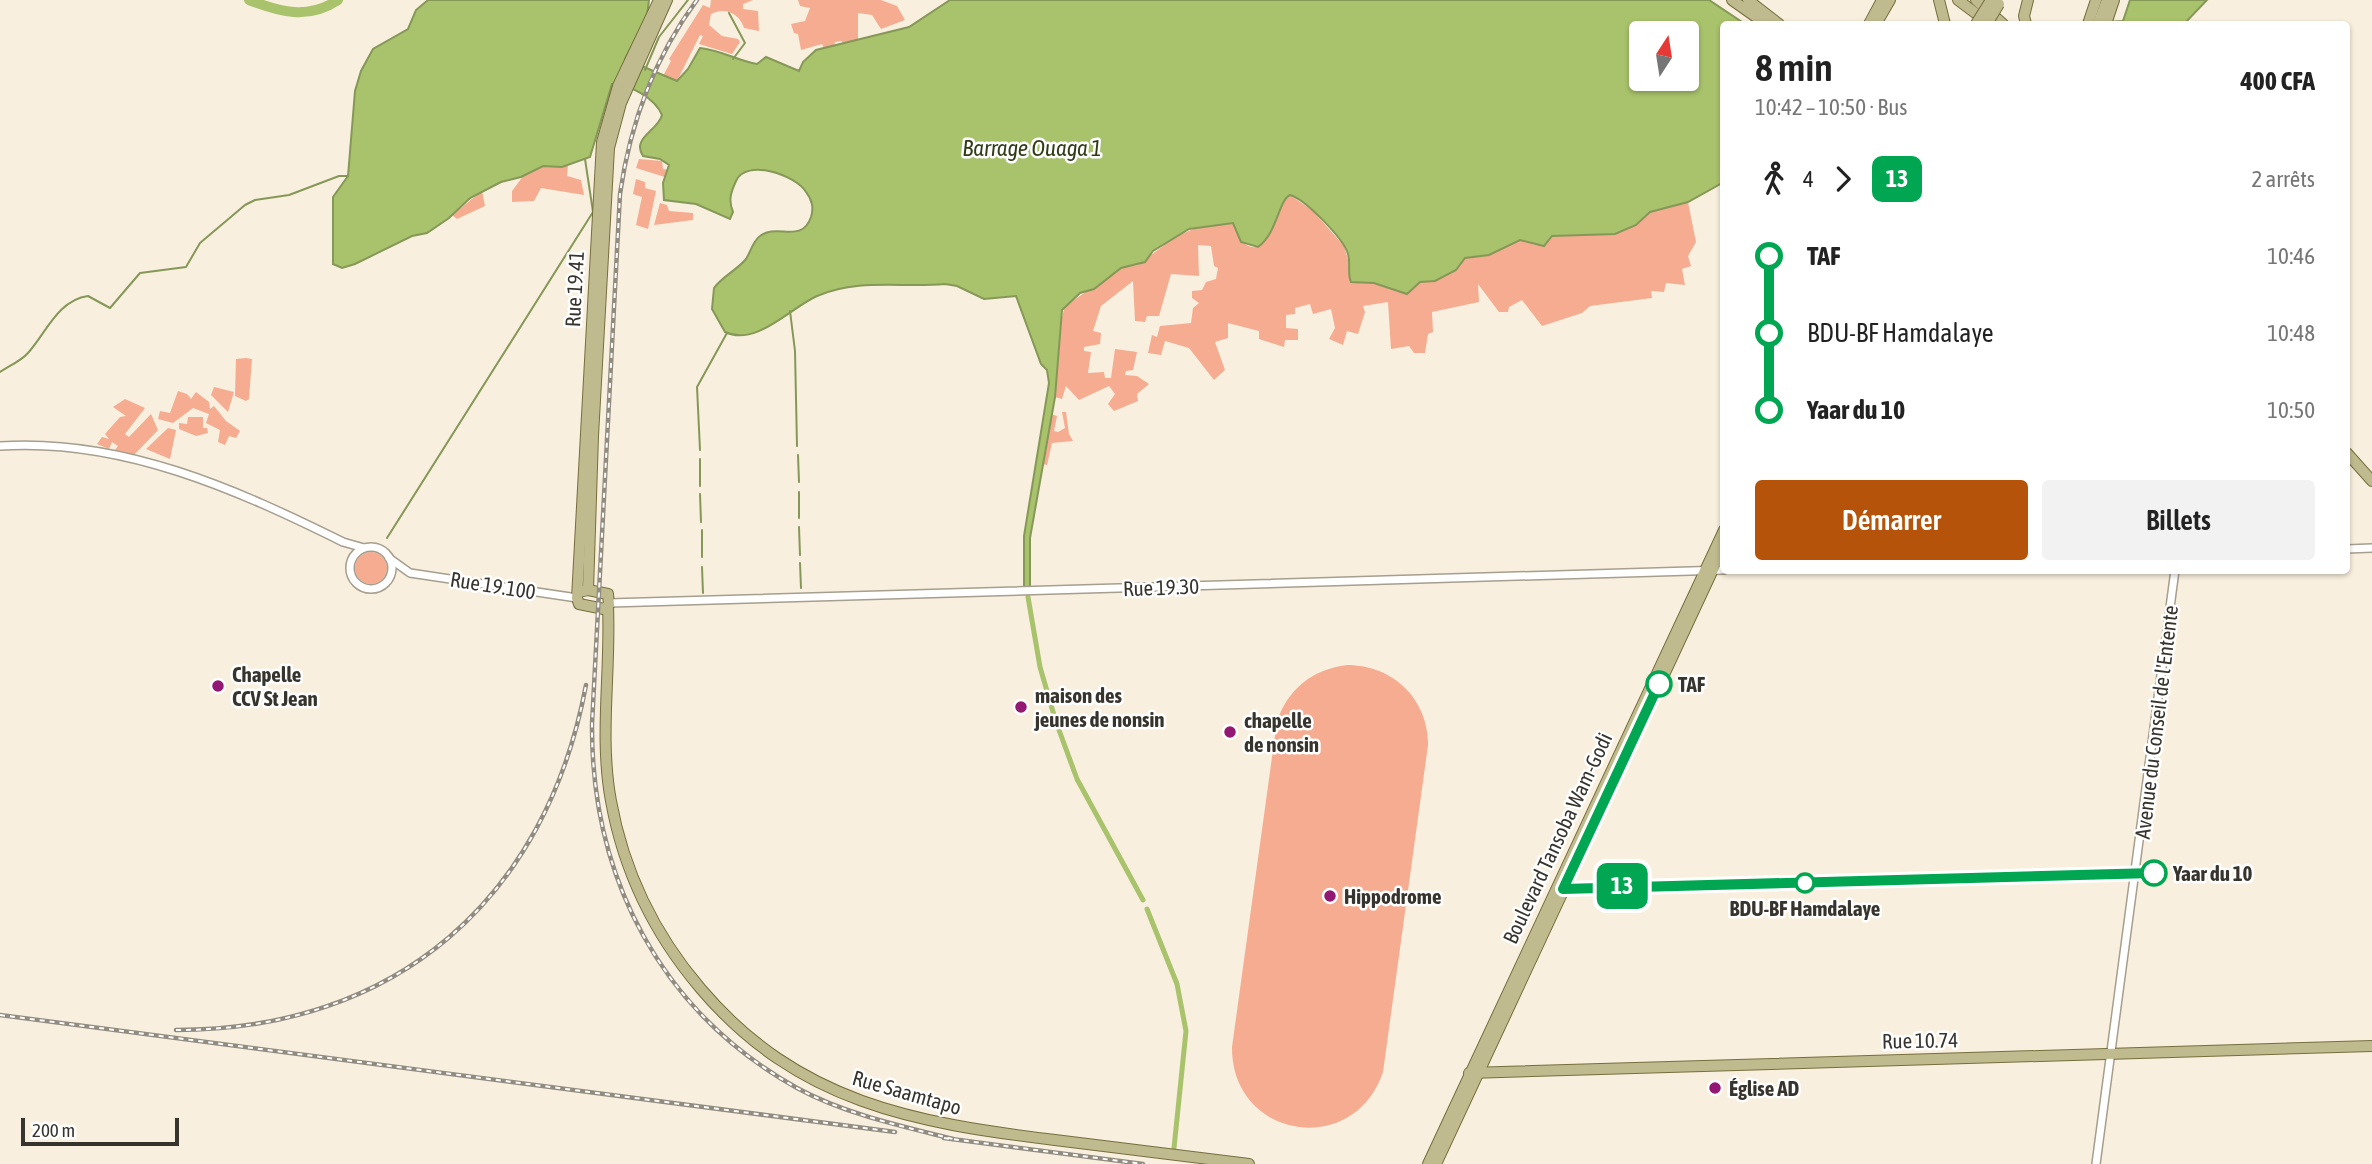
<!DOCTYPE html>
<html lang="fr">
<head>
<meta charset="utf-8">
<style>
	body { margin:0; font-family:"Asap Condensed",sans-serif; background:#f2f2f2; color:#222; height:100vh; display:flex; flex-direction:column; font-size:26px; white-space:nowrap }
	* { box-sizing:border-box; margin:0 }
	p { font-size:23px; color:#767676 }
	.icon { flex:none; width:38px; height:38px; fill:none; stroke:currentColor; stroke-width:2; stroke-linecap:round; stroke-linejoin:round }
	.map { position:relative; flex:1; overflow:hidden }
	.side { position:absolute; left:1720px; top:21px; width:630px; height:553px; display:flex; flex-direction:column; background:#fff; border-radius:7px; box-shadow:0 2px 5px #0004 }
	.side>* { flex:none }
	.badge { padding:0 14px; border-radius:10px; font-size:24px; line-height:46px }
	.needle { width:46px; rotate:12deg }
	.controls { position:absolute; left:1629px; top:21px; display:grid; gap:14px }
	.controls a { display:grid; place-items:center; width:70px; height:70px; border-radius:7px; background:#fff; box-shadow:0 2px 5px #0004; font-size:35px }
	.scale { position:absolute; left:21px; bottom:18px; width:158px; box-sizing:border-box; padding-left:7px; border:4px solid #37332d; border-top:0; font-size:19px; line-height:24px; white-space:nowrap; color:#37332d; -webkit-text-stroke:5px #fff; paint-order:stroke }
	.map>.badge { position:absolute; translate:-50% -50%; box-shadow:0 0 0 4px #fff }
	.legs { display:flex; align-items:center; gap:10px; height:77px; padding:0 35px; font-size:23px }
	.legs p { margin-inline-start:auto }
	.headline { display:flex; align-items:center; justify-content:space-between; height:119px; padding:0 35px }
	h1 { font-size:38px; font-weight:600; line-height:52px }
	.action { display:flex; gap:14px; margin-top:auto; padding:14px 35px }
	.action a { flex:1; height:80px; border-radius:7px; background:#b45309; color:#fff; font-size:28px; font-weight:600; line-height:80px; text-align:center }
	.action a+a { background:#f2f2f2; color:#222 }
	ul { padding:0 35px; list-style:none }
	li { display:flex; align-items:center; gap:24px; height:77px; font-size:26px }
	li i { display:grid; place-items:center; width:10px; height:100%; margin:0 9px; background:currentColor }
	li i::after { content:''; width:18px; height:18px; margin:-9px; border:5px solid; border-radius:50%; background:#fff }
	li p { margin-inline-start:auto }
	li:first-child i { background:linear-gradient(#0000 50%,currentColor 0) }
	li:last-child i { background:linear-gradient(currentColor 50%,#0000 0) }
	.map>svg:first-child { display:block }
	.green { fill:#f5ac91 }
	.water { fill:#a8c36b; stroke:#869858; stroke-width:2; fill-rule:evenodd }
	.lines { fill:none; stroke-linecap:round; stroke-linejoin:round }
	.stream { stroke:#869858; stroke-width:2 }
	.canal { stroke:#a8c36b; stroke-width:5 }
	.river { stroke:#a8c36b; stroke-width:10 }
	.minor-casing { stroke:#a69e8e; stroke-width:10 }
	.major-casing { stroke:#756e3d; stroke-width:12 }
	.minor { stroke:#fff; stroke-width:7 }
	.major { stroke:#c0bb8f; stroke-width:10 }
	.rail-casing { stroke:#918b80; stroke-width:4.5 }
	.rail { stroke:#fff; stroke-width:2; stroke-dasharray:5; stroke-linecap:butt }
	.major-bridge-casing { stroke:#756e3d; stroke-width:12; stroke-linecap:butt }
	.major-bridge { stroke:#c0bb8f; stroke-width:10 }
	.line-1-casing { stroke:#fff; stroke-width:16 }
	.line-1 { stroke:#00a651; stroke-width:10 }
	.stop-1-dot { fill:#fff; stroke:#00a651; stroke-width:3.5 }
	.poi-dot { fill:#931874; stroke:#fff; stroke-width:2.5 }
	.labels { text-anchor:middle; dominant-baseline:central; stroke-width:5; stroke-linejoin:round; paint-order:stroke }
	.street-label { font-size:21px; fill:#37332d; stroke:#fff }
	.poi-label { font-size:21px; font-weight:bold; fill:#37332d; stroke:#fff; text-anchor:start }
	.stop-label { font-size:21px; font-weight:bold; fill:#37332d; stroke:#fff; text-anchor:start }
	.water-label { font-size:23px; font-style:italic; fill:#313c17; stroke:#fff }
</style>
</head>
<body>
<div class="map">
<svg width="2372" height="1164" viewBox="0 0 2372 1164">
	<rect width="100%" height="100%" fill="#f9efde"/>
	<!-- green -->
	<g class="green">
		<path d="M 711,0 L 753,0 L 743,4 L 743,9 L 758,11 L 759,31 L 744,28 C 739,13 725,7 711,14 L 709,25 L 722,36 L 738,39 L 740,42 L 732,54 L 699,44 L 703,36 L 700,35 L 677,81 L 663,76 L 671,61 L 669,59 L 703,5 L 710,8 Z"/>
		<polygon points="798,0 881,0 897,6 905,20 881,29 872,15 858,13 858,41 843,45 842,41 835,42 834,47 824,48 822,44 801,50 798,34 794,33 791,24 805,21 810,8 800,6"/>
		<polygon points="639,159 662,161 663,169 669,170 665,177 636,168"/>
		<polygon points="568,165 567,176 581,180 584,195 541,188 534,201 512,202 512,191 527,171 543,166"/>
		<polygon points="636,179 645,182 645,188 656,191 648,229 636,225 642,197 633,194"/>
		<polygon points="482,191 485,206 457,219 452,215"/>
		<path d="M 1290,195 L 1313,211 L 1344,246 L 1355,283 L 1374,283 L 1398,292 L 1420,282 L 1435,281 L 1456,270 L 1465,258 L 1524,239 L 1535,245 L 1547,242 L 1552,236 L 1615,234 L 1636,225 L 1650,212 L 1688,202 L 1696,242 L 1688,256 L 1691,266 L 1682,269 L 1685,285 L 1666,283 L 1664,292 L 1651,291 L 1652,298 L 1590,306 L 1582,313 L 1542,326 L 1522,300 L 1509,307 L 1508,312 L 1499,312 L 1478,284 L 1479,302 L 1432,312 L 1433,332 L 1428,334 L 1425,353 L 1414,353 L 1409,346 L 1391,349 L 1388,302 L 1363,306 L 1365,312 L 1358,334 L 1347,331 L 1343,345 L 1329,339 L 1335,328 L 1331,309 L 1313,314 L 1310,304 L 1295,308 L 1295,314 L 1286,315 L 1286,328 L 1298,329 L 1298,340 L 1285,340 L 1284,347 L 1259,339 L 1259,331 L 1228,323 L 1228,338 L 1215,342 L 1225,370 L 1214,380 L 1189,348 L 1165,341 L 1161,355 L 1148,353 L 1152,335 L 1157,337 L 1160,326 L 1191,323 L 1193,308 L 1199,303 L 1192,298 L 1192,291 L 1202,290 L 1206,282 L 1216,279 L 1218,268 L 1214,266 L 1211,246 L 1198,245 L 1199,276 L 1171,274 L 1159,316 L 1147,316 L 1145,322 L 1135,321 L 1133,281 L 1101,306 L 1093,331 L 1101,333 L 1100,344 L 1084,347 L 1084,351 L 1091,352 L 1088,373 L 1104,372 L 1105,378 L 1111,378 L 1115,349 L 1137,352 L 1133,370 L 1126,371 L 1125,375 L 1137,376 L 1149,384 L 1137,394 L 1138,401 L 1114,411 L 1108,404 L 1115,394 L 1109,386 L 1079,400 L 1066,386 L 1062,399 L 1055,397 L 1058,332 L 1065,306 L 1121,268 L 1138,265 L 1175,237 L 1198,227 L 1228,221 L 1233,223 C 1241,234 1240,249 1258,247 C 1278,232 1278,200 1290,195 Z"/>
		<polygon points="660,203 667,205 669,211 693,213 693,220 654,225"/>
		<polygon points="246,358 252,359 249,399 246,401 235,396 236,359"/>
		<polygon points="214,387 234,392 228,412 211,395"/>
		<polygon points="178,391 187,394 191,399 196,392 209,402 210,409 214,406 226,421 240,431 236,438 229,436 225,445 218,442 220,430 206,423 209,414 193,408 173,423 158,419 160,411 170,413"/>
		<polygon points="125,399 145,408 125,434 129,437 151,414 158,430 134,455 114,451 118,446 112,442 109,449 97,444 102,437 109,439 105,434 120,417 126,416 113,407"/>
		<polygon points="1062,412 1066,412 1069,434 1073,441 1052,443 1047,465 1043,464 1051,414 1057,416 1054,431 1058,432 1065,428"/>
		<polygon points="188,417 203,417 203,428 207,428 208,433 196,436 179,429 179,423 187,424"/>
		<polygon points="168,428 176,430 170,459 146,449"/>
		<circle cx="371" cy="568" r="16"/>
		<path d="M 1347,665 C 1393,665 1428,699 1428,745 L 1383,1072 C 1354,1159 1231,1139 1232,1047 L 1277,721 C 1288,689 1313,669 1347,665 Z"/>
	</g>
	<!-- water -->
	<g class="water">
		<path d="M 428,0 L 649,0 L 647,16 L 625,59 L 677,81 L 688,69 L 700,48 C 721,50 738,61 757,64 L 766,57 L 799,71 L 803,62 L 816,50 L 909,27 L 950,0 L 1709,0 L 1745,24 L 1724,24 L 1724,182 L 1688,202 L 1650,212 L 1636,225 L 1615,234 L 1552,236 L 1544,246 L 1520,240 L 1489,255 L 1465,258 L 1456,270 L 1435,281 L 1420,282 L 1407,294 L 1374,283 L 1351,282 C 1347,273 1351,264 1348,254 C 1344,239 1305,199 1290,195 C 1278,201 1278,232 1258,247 L 1241,242 L 1233,223 L 1189,229 L 1153,251 L 1145,262 L 1121,268 L 1094,289 L 1080,293 L 1062,310 L 1055,397 L 1030,538 L 1030,588 L 1024,588 L 1024,536 L 1049,383 L 1047,370 L 1041,364 L 1016,296 L 984,299 L 957,286 L 945,284 C 901,288 859,278 817,296 C 790,308 756,347 725,332 L 712,309 L 714,288 C 723,276 737,270 746,259 C 751,251 753,241 760,236 C 777,223 802,244 811,217 C 814,207 812,200 806,192 C 796,175 746,158 736,181 C 731,192 728,200 733,212 L 730,219 L 696,204 L 664,200 L 663,183 L 669,165 L 660,159 L 643,156 C 631,138 658,131 662,115 C 655,98 629,84 612,84 L 590,157 L 562,167 L 543,166 L 521,177 L 501,182 L 470,198 L 449,218 L 427,233 L 412,236 L 355,264 L 342,268 L 333,264 L 333,197 L 348,176 L 355,91 L 361,71 L 373,49 L 408,29 L 416,10 ZM 1642,33 L 1687,33 L 1687,79 L 1642,79 Z"/>
		<polygon points="2130,0 2207,0 2184,24 2071,24 2123,21"/>
	</g>
	<g class="lines">
		<!-- stream -->
		<g class="stream">
			<polyline points="729,13 745,43 733,59"/>
			<polyline points="645,70 659,37 688,0"/>
			<polyline points="790,311 795,351 797,446"/>
			<path d="M 0,372 C 9,366 21,361 28,353 C 46,333 58,300 88,296 L 110,308 L 140,273 L 186,267 L 200,243 L 245,205 L 255,200 L 289,195 L 339,176 L 348,176"/>
			<polyline points="700,450 697,387 727,333"/>
			<polyline points="798,455 799,482"/>
			<polyline points="700,459 700,486"/>
			<polyline points="799,492 799,518"/>
			<polyline points="700,494 701,522"/>
			<polyline points="799,527 800,555"/>
			<polyline points="702,530 702,557"/>
			<polyline points="387,538 593,212 585,159"/>
			<polyline points="800,563 801,588"/>
			<polyline points="702,567 703,593"/>
		</g>
		<!-- canal -->
		<g class="canal">
			<polyline points="1028,597 1040,667 1056,722"/>
			<polyline points="1059,730 1077,779 1143,900"/>
			<polyline points="1147,909 1177,984 1186,1031 1174,1148"/>
		</g>
		<!-- river -->
		<path class="river" d="M 249,0 C 280,12 308,20 338,0"/>
		<defs>
			<g id="minor">
				<path d="M 0,446 C 122,438 236,489 343,542 L 364,548"/>
				<circle cx="371" cy="568" r="21"/>
				<polyline points="2347,549 2372,548"/>
				<polyline points="389,558 410,573 577,598"/>
				<polyline points="609,603 1724,570"/>
				<polyline points="2096,1164 2175,570"/>
			</g>
			<g id="major">
				<polyline points="1732,0 1766,24"/>
				<polyline points="1748,0 1779,24"/>
				<polyline points="1939,0 1945,24"/>
				<polyline points="1958,0 1986,21"/>
				<polyline points="1976,0 2003,24"/>
				<polyline points="1869,24 1882,0"/>
				<polyline points="1876,24 1890,0"/>
				<polyline points="2026,24 2024,16 2028,0"/>
				<polyline points="2088,24 2096,0"/>
				<polyline points="2098,24 2107,0"/>
				<polyline points="2106,24 2114,0"/>
				<polyline points="2347,453 2372,481"/>
				<polyline points="588,590 593,436 609,148 621,103 667,0"/>
				<polyline points="579,592 588,590 608,594 609,605 604,609 579,604 577,598 602,142 618,86 659,0"/>
				<path d="M 608,606 C 611,671 599,737 611,801 C 624,873 654,934 701,989 C 798,1103 915,1123 1055,1140 C 1120,1148 1185,1156 1249,1164"/>
				<polyline points="1469,1073 2372,1046"/>
				<polyline points="1428,1164 1724,530"/>
				<polyline points="1436,1164 1724,546"/>
			</g>
		</defs>
		<!-- minor casing -->
		<use href="#minor" class="minor-casing"/>
		<!-- major casing -->
		<use href="#major" class="major-casing"/>
		<!-- minor -->
		<use href="#minor" class="minor"/>
		<!-- major -->
		<use href="#major" class="major"/>
		<defs>
			<g id="rail">
				<path d="M 697,0 C 654,58 630,124 620,194 L 592,724 C 591,878 661,1012 797,1088 C 845,1114 901,1126 953,1139"/>
				<polyline points="0,1015 895,1132"/>
				<path d="M 176,1030 C 396,1030 546,899 586,685"/>
				<polyline points="944,1138 1143,1164"/>
			</g>
		</defs>
		<!-- rail casing -->
		<use href="#rail" class="rail-casing"/>
		<!-- rail -->
		<use href="#rail" class="rail"/>
		<defs>
			<g id="major-bridge">
				<polyline points="1976,24 1991,0"/>
				<polyline points="1987,24 1999,4"/>
			</g>
		</defs>
		<!-- major-bridge casing -->
		<use href="#major-bridge" class="major-bridge-casing"/>
		<!-- major-bridge -->
		<use href="#major-bridge" class="major-bridge"/>
	</g>
	<g class="lines">
		<defs>
			<polyline id="line-1" points="1659,684 1563,889 2154,873"/>
		</defs>
		<!-- line-1 casing -->
		<use href="#line-1" class="line-1-casing"/>
		<!-- line-1 -->
		<use href="#line-1" class="line-1"/>
	</g>
	<!-- markers -->
	<g class="stop-1-dot">
		<circle cx="1659" cy="684" r="12"/>
		<circle cx="2154" cy="873" r="12"/>
		<circle cx="1805" cy="883" r="9"/>
	</g>
	<g class="poi-dot">
		<circle cx="218" cy="686" r="7"/>
		<circle cx="1021" cy="707" r="7"/>
		<circle cx="1230" cy="732" r="7"/>
		<circle cx="1330" cy="896" r="7"/>
		<circle cx="1715" cy="1088" r="7"/>
	</g>
	<g class="labels">
		<!-- street labels -->
		<g class="street-label">
			<text transform="translate(574 289) rotate(-87)">Rue 19.41</text>
			<text transform="translate(493 585) rotate(9)">Rue 19.100</text>
			<text transform="translate(1161 587) rotate(-2)">Rue 19.30</text>
			<text transform="translate(2156 722) rotate(-83)">Avenue du Conseil de l'Entente</text>
			<text transform="translate(1557 838) rotate(-65)">Boulevard Tansoba Wam-Godi</text>
			<text transform="translate(1920 1040) rotate(-1)">Rue 10.74</text>
			<text transform="translate(907 1092) rotate(16)">Rue Saamtapo</text>
		</g>
		<!-- poi labels -->
		<g class="poi-label">
			<text x="232" y="674">Chapelle<tspan x="232" dy="24">CCV St Jean</tspan></text>
			<text x="1035" y="695">maison des<tspan x="1035" dy="24">jeunes de nonsin</tspan></text>
			<text x="1244" y="720">chapelle<tspan x="1244" dy="24">de nonsin</tspan></text>
			<text x="1344" y="896">Hippodrome</text>
			<text x="1729" y="1088">Église AD</text>
		</g>
		<!-- stop labels -->
		<g class="stop-label">
			<text x="1678" y="684">TAF</text>
			<text x="2173" y="873">Yaar du 10</text>
			<text x="1805" y="908" text-anchor="middle">BDU-BF Hamdalaye</text>
		</g>
		<!-- water labels -->
		<g class="water-label">
			<text x="1032" y="148">Barrage Ouaga 1</text>
		</g>
	</g>
</svg>
<div class="controls">
<a><svg class="needle" viewBox="-14 -14 28 28"><path d="M0-13l5 13h-10z" fill="#e53935"/><path d="M0 13l5-13h-10z" fill="#767676"/></svg></a>
</div>
<div class="scale">200 m</div>
<b class="badge" style="left:1622px;top:886px;background:#00a651;color:#fff">13</b>
<section class="side">
<div class="headline"><div><h1>8 min</h1><p>10:42 – 10:50 · Bus</p></div><b>400 CFA</b></div>
<div class="legs"><svg class="icon" aria-label="walk" viewBox="0 0 24 24"><circle cx="13" cy="4" r="2"/><path d="M13 8l-2 6 4 7M11 14l-3 7M7 12l3-4h3l4 4"/></svg>4<svg class="icon" aria-label="forward" viewBox="0 0 24 24"><path d="M9 5l7 7-7 7"/></svg><b class="badge" style="background:#00a651;color:#fff">13</b><p>2 arrêts</p></div>
<ul>
<li><i style="color:#00a651"></i><b>TAF</b><p>10:46</p></li>
<li><i style="color:#00a651"></i><span>BDU-BF Hamdalaye</span><p>10:48</p></li>
<li><i style="color:#00a651"></i><b>Yaar du 10</b><p>10:50</p></li>
</ul>
<div class="action"><a>Démarrer</a><a>Billets</a></div>
</section>
</div>
</body>
</html>
